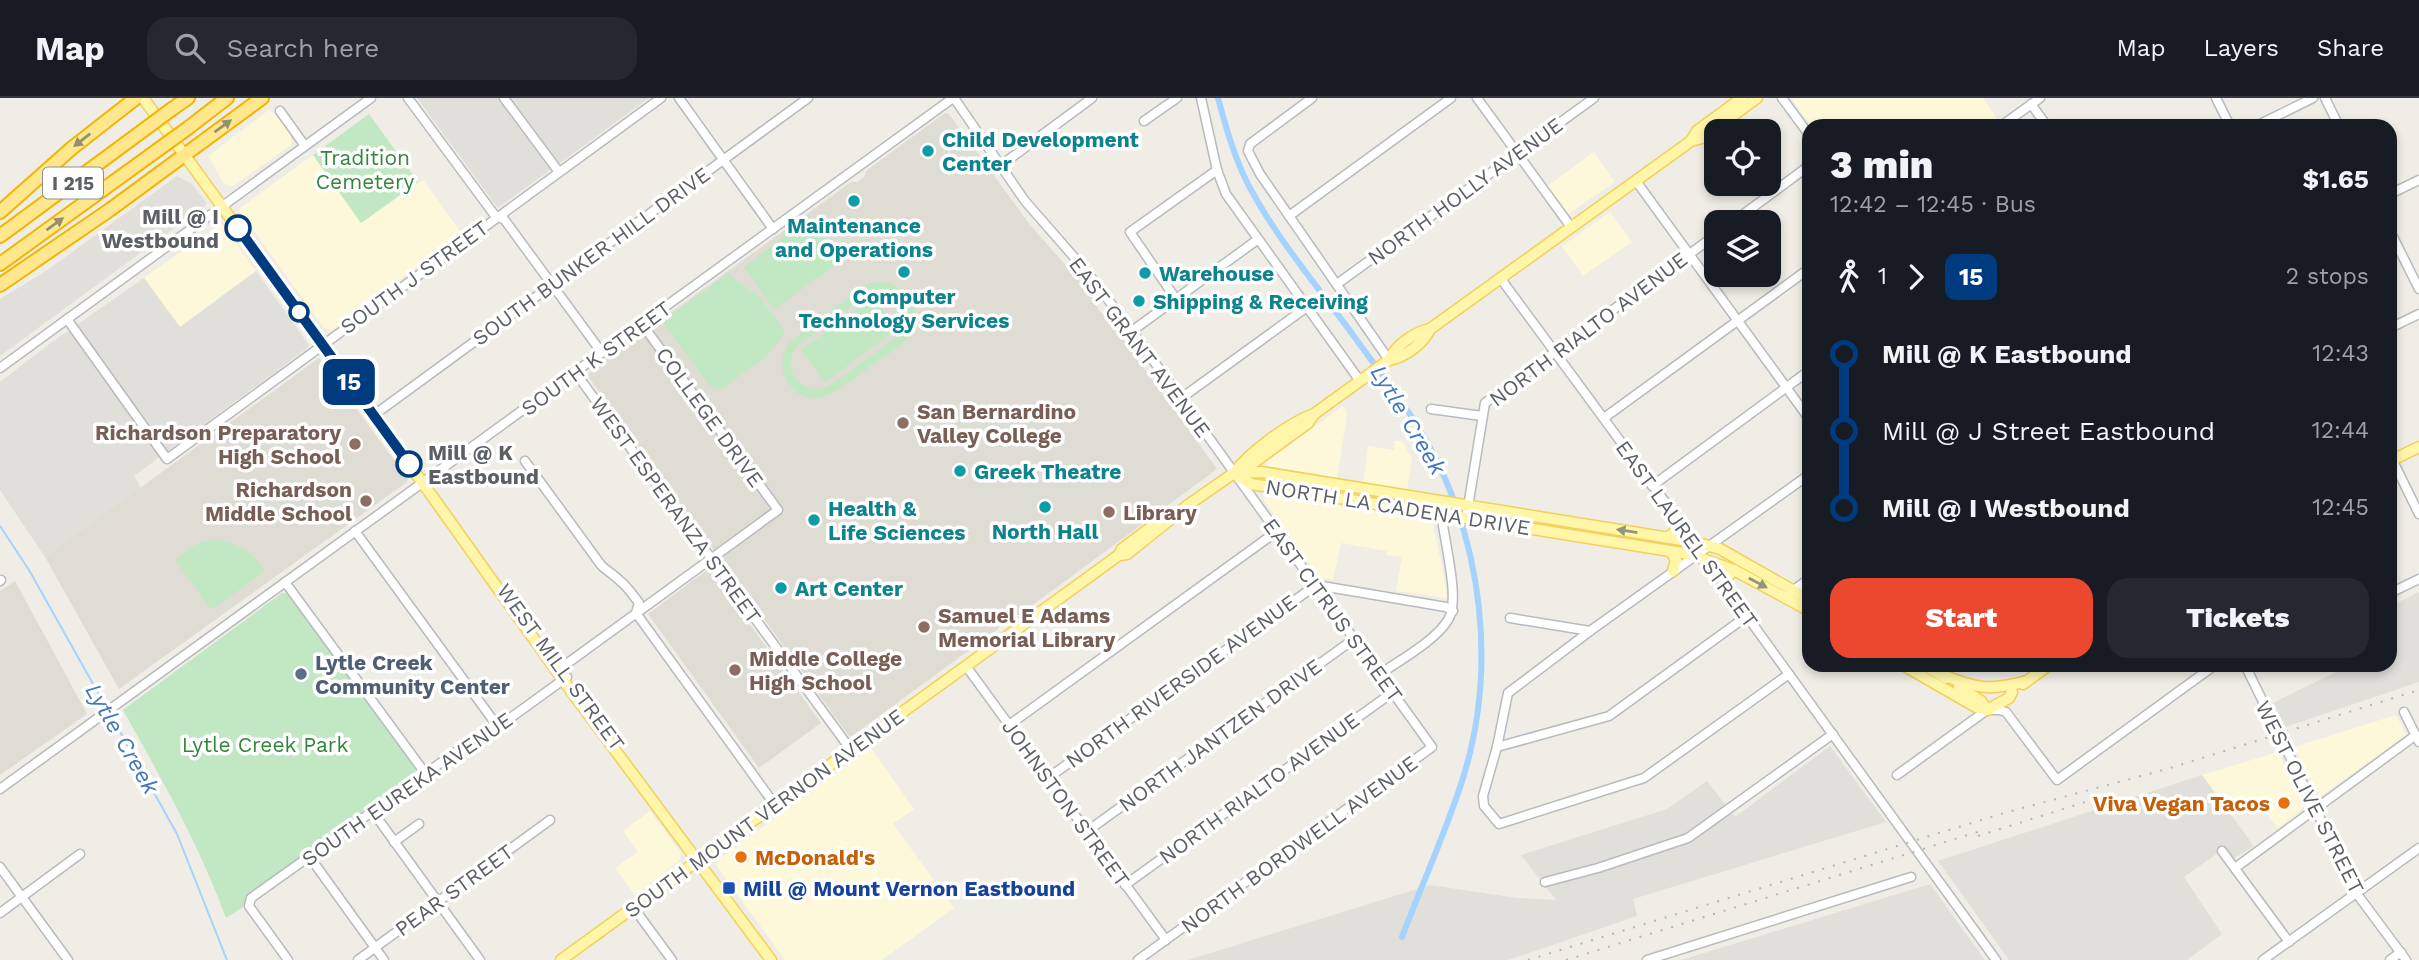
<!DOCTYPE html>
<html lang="en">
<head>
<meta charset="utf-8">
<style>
	body { margin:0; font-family:"Work Sans",sans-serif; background:#242831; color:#f1f3f6; height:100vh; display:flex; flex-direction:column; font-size:26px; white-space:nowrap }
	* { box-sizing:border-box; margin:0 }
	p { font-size:23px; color:#9ea1a6 }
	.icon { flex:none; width:38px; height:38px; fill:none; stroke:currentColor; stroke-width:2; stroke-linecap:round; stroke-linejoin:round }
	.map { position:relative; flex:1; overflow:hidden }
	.side { position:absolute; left:1802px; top:21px; width:595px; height:553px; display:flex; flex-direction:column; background:#171b24; border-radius:21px; box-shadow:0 4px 10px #0003 }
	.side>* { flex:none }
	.badge { padding:0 14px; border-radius:10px; font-size:24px; line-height:46px }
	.tools { position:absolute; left:1704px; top:21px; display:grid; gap:14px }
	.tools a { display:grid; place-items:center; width:77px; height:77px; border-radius:14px; background:#171b24; box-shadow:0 4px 10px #0003; font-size:35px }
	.map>.badge { position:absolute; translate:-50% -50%; box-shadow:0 0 0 4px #fff }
	.legs { display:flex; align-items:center; gap:10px; height:77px; padding:0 28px; font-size:23px }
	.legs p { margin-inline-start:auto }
	.overview { display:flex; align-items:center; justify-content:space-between; height:119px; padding:0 28px }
	h1 { font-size:38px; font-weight:800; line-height:52px }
	.action { display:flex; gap:14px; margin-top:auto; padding:14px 28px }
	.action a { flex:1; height:80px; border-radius:21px; background:#eb482f; color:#fff; font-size:28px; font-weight:800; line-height:80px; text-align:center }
	.action a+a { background:#242831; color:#f1f3f6 }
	ul { padding:0 28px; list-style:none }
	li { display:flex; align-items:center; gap:24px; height:77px; font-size:26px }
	li i { display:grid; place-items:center; width:10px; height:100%; margin:0 9px; background:currentColor }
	li i::after { content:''; width:18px; height:18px; margin:-9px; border:5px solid; border-radius:50%; background:#171b24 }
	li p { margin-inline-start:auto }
	li:first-child i { background:linear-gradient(#0000 50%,currentColor 0) }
	li:last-child i { background:linear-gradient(currentColor 50%,#0000 0) }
	header { display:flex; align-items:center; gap:42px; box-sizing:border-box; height:98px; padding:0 35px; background:#171b24; border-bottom:2px solid #363941 }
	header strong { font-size:33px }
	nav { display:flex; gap:38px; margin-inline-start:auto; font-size:24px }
	.search { width:490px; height:63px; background:#242831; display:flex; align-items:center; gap:18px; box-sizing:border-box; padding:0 24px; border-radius:21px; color:#9ea1a6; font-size:26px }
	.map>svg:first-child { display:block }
	.commercial { fill:#fef8da }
	.industrial { fill:#e0dfd9 }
	.education { fill:#dfdcd3 }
	.green { fill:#c1e7c3; fill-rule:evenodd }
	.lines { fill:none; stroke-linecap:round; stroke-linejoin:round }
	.stream { stroke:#a5d2ff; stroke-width:2 }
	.canal { stroke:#a5d2ff; stroke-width:6 }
	.minor-casing { stroke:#b7babf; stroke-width:11 }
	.major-casing { stroke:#f3d05a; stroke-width:13 }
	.highway-casing { stroke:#f4b500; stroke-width:16 }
	.minor { stroke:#fff; stroke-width:8 }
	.major { stroke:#fff6aa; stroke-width:10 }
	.highway { stroke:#fee78d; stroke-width:12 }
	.rail { stroke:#b5b6b6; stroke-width:2; stroke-dasharray:2 9; stroke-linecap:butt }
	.highway-bridge-casing { stroke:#f4b500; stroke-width:16; stroke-linecap:butt }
	.highway-bridge { stroke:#fee78d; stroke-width:12 }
	.oneway { fill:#958f73 }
	.oneway2 { fill:#95947d }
	.line-1-casing { stroke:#fff; stroke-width:16 }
	.line-1 { stroke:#003b80; stroke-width:10 }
	.culture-dot { fill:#0f9aa8; stroke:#fff; stroke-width:2.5 }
	.stop-1-dot { fill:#fff; stroke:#003b80; stroke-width:3.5 }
	.education-dot { fill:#8d6e63; stroke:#fff; stroke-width:2.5 }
	.service-dot { fill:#5c6f8a; stroke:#fff; stroke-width:2.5 }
	.food-dot { fill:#e8710a; stroke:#fff; stroke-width:2.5 }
	.transit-dot { fill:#1a4fb4; stroke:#fff; stroke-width:2.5 }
	.labels { text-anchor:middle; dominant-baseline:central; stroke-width:7; stroke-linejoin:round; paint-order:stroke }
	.shield { fill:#fff; stroke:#8d9093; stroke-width:2 }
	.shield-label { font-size:19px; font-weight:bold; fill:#5c6065 }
	.culture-label { font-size:21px; font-weight:bold; fill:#0d838f; stroke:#fff; text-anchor:start }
	.park-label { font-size:21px; fill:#34853d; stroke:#fff }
	.street-label { font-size:21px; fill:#5c6065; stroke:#fff }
	.stop-label { font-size:21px; font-weight:bold; fill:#5c6065; stroke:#fff; text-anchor:end }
	.education-label { font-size:21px; font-weight:bold; fill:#785e54; stroke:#fff; text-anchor:start }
	.service-label { font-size:21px; font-weight:bold; fill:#4e5e75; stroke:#fff; text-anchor:start }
	.food-label { font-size:21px; font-weight:bold; fill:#c56008; stroke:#fff; text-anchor:end }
	.transit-label { font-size:21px; font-weight:bold; fill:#164399; stroke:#fff; text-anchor:start }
	.water-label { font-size:23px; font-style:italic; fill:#4277bb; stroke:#fff }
</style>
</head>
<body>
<header>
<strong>Map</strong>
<div class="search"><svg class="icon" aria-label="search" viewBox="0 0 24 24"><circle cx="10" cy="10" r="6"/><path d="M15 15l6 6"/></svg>Search here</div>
<nav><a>Map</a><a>Layers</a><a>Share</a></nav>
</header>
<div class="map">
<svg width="2419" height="862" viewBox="0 0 2419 862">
	<rect width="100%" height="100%" fill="#efede5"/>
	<!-- commercial -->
	<g class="commercial">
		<polygon points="1791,0 1983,0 1997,21 1988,28 1811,28"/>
		<polygon points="269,12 279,20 291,38 291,47 233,88 224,86 208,58"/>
		<polygon points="1594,54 1615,84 1568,116 1547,88"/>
		<polygon points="313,57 361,125 423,82 462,136 332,232 324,230 240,114 240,110"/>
		<polygon points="1610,114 1632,144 1583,178 1562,148"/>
		<polygon points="221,125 256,173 180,229 144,180"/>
		<polygon points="1343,308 1347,317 1337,380 1282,371 1267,367 1266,364"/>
		<polygon points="1395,343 1402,343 1412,360 1407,392 1363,385 1368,348 1394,352"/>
		<polygon points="1269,397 1431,422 1433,425 1448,500 1396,493 1402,459 1387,457 1387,453 1341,445 1333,482 1319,479 1263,401"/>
		<polygon points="2396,617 2406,637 2321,698 2318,697 2294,649"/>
		<polygon points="871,650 914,711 893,726 954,810 882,862 785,862 716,767 718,762"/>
		<polygon points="2278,654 2304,706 2304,709 2278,730 2254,701 2232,718 2202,677"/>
		<polygon points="650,713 681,755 679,763 635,797 615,770 638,754 623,733"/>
	</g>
	<!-- industrial -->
	<g class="industrial">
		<polygon points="417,0 649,0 498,110"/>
		<polygon points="177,78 192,86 207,106 0,258 0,201 46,173"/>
		<polygon points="256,173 309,247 306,251 134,378 142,391 45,459 0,392 0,284 52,244 144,180 180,229"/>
		<polygon points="2419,494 2419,584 2285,629 2273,605 2350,567 2390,567 2391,508"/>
		<polygon points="1830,648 1886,724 1633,801 1637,818 1523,857 1508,862 1188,862 1430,787 1517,800 1556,802 1521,757 1667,711 1707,683 1735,719"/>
		<polygon points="2202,677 2254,748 2233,761 2225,750 2184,779 2222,836 2187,862 2009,862 1938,763"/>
		<polygon points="1930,786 1985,862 1680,862 1688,860"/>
	</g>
	<!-- education -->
	<g class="education">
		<polygon points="945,15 949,16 1030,127 1093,198 1093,203 1101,215 1105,216 1217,371 1019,517 1013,517 999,527 998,531 852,638 849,638 587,277 637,238 642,238 654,229 655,226 851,84 857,84 864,79 866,73"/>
		<polygon points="319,260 408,381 407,384 119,591 45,459"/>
		<polygon points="707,472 712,474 821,625 759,670 648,516"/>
		<polygon points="15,483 87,616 0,677 0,493"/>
	</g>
	<!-- green -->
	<g class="green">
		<polygon points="369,16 418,84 361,125 313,57"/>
		<polygon points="810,120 841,163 774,211 744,169"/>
		<polygon points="729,175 734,181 759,198 785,234 767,258 724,289 718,291 709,287 662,223"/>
		<path d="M 884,184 C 908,188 925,214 911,236 C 902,249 885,258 873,266 C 850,283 809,323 787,282 C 779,269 782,254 792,242 L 869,185 ZM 879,192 C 904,192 915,216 901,236 L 828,289 C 800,298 780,271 797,248 L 867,197 Z"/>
		<polygon points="874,199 897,231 825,284 801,252"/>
		<path d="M 211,441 C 239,445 249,451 265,473 L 213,511 L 208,508 L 175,462 L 196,446 Z"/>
		<path d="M 282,495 L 289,496 L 416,670 L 415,675 L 256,792 L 243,809 L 226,820 C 199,746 161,680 123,612 Z"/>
	</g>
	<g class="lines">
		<!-- stream -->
		<g class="stream">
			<polyline points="0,428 29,472 106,609"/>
			<polyline points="109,614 177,736 227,862"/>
		</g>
		<!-- canal -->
		<path class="canal" d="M 1218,0 C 1226,30 1235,62 1250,90 C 1278,142 1318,189 1353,237 C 1379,273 1407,308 1428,346 C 1483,446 1497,571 1463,680 C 1446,734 1422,786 1402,839"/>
		<defs>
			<g id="minor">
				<polyline points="408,0 496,119 504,121 602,255"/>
				<polyline points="504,0 559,74"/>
				<polyline points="679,0 773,131"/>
				<polyline points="954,0 1025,103 1087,174 1132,233 1432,649 1138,862"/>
				<polyline points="1201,0 1217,72 1226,96 1360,283"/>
				<polyline points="1312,0 1250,46 1248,53 1260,76 1389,262"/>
				<polyline points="1477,0 1571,129"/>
				<polyline points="1782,0 1810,38"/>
				<polyline points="2216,0 2230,28"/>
				<polyline points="2325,0 2339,28"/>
				<polyline points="2031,6 2047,28"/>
				<polyline points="280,13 305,48"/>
				<polyline points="1144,23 1177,0"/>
				<polyline points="2001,28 2040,0"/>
				<polyline points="2256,28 2313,0"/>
				<polyline points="1000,68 1092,0"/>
				<polyline points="1636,83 1810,322"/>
				<polyline points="2390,96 2419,82"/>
				<polyline points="1289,118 1451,0"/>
				<polyline points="1733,124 1810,67"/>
				<polyline points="2390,133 2419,191"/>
				<polyline points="1501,181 1696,446"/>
				<polyline points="1337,186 1594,0"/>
				<polyline points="1176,201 1130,134 1217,72"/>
				<polyline points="67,221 167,361 661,0"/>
				<polyline points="2390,230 2419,216"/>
				<polyline points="1132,233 1257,142"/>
				<polyline points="0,270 371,0"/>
				<polyline points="575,274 851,652"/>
				<polyline points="1180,301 1307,209"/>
				<polyline points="1431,311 1482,318"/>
				<polyline points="374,317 808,0"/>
				<polyline points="1604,320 1810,170"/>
				<polyline points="2391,359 2419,416"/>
				<path d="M 525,363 L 601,467 C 607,473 613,476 619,482 C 627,488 633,497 639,505 L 636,515 L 775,707"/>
				<polyline points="1652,388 1810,272"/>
				<polyline points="1466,421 1485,305 1717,136"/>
				<polyline points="355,433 498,629"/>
				<polyline points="1707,463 1996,862"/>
				<polyline points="0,483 1,482"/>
				<polyline points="285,484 425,675"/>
				<polyline points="1790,495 1810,480"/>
				<polyline points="2390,495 2419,481"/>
				<polyline points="1510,520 1590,533"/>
				<polyline points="2245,567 2357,796 2406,862"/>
				<polyline points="966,568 1166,842"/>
				<polyline points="561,570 778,412 642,226"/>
				<path d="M 1380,576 C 1400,562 1435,543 1448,522 C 1462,501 1441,433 1440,404"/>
				<polyline points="1789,576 1644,680 1499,726 1484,708 1483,698 1497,649 1508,595 1590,533 1810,376"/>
				<polyline points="2404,614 2419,644"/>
				<polyline points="1009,627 1276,434"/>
				<polyline points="1497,649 1609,618 1747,518"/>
				<polyline points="1897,677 1987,612 1999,612 2006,614 2057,682 2215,567"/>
				<polyline points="1048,680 1316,487 1446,509 1453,513"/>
				<polyline points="0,691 953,0"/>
				<polyline points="373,714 480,862"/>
				<polyline points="1086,734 1354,541"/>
				<polyline points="394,744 419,726"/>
				<polyline points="2222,753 2289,844"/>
				<polyline points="309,758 384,862"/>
				<polyline points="0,769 68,862"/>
				<polyline points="2235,770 2416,637"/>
				<polyline points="1545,784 1598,770 1688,740 1833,636"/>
				<polyline points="1125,787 1393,594"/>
				<polyline points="633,809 672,862"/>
				<polyline points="0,815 80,756"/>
				<polyline points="288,862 249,808 251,800 491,629 498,629 567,579"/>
				<polyline points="358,862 550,722"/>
				<polyline points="1647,862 1911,779"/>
				<polyline points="2263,862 2419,750"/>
				<polyline points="2390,862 2401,854"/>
			</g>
			<g id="major">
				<polyline points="143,0 400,353 563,582 771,862"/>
				<polyline points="1691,43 1697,33 1742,0"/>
				<path d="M 1389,262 C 1396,247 1415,234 1430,231 L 1691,43 L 1702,40 L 1757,0"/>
				<polyline points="2390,363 2419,349"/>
				<polyline points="1234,375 1251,386 1264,388 1689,456 1734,472 1810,513"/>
				<polyline points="1234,375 1261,374 1694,444 1720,451 1810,502"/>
				<path d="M 1234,375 C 1250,354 1289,325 1314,316 L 1389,262 C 1405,259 1423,246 1430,231"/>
				<polyline points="1667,440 1675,434 1677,421"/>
				<polyline points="1671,453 1676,462 1673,473"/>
				<polyline points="1119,457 1127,456 1188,407 1234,375 1253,365 1308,325 1314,316"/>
				<polyline points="1726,489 1727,479 1734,472"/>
				<polyline points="1903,567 1976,609 1987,612 2009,600 2012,594"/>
				<polyline points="1924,567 1946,580"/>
				<path d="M 1941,576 C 1975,591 1991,593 2027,583"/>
				<polyline points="2023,586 2049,567"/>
				<polyline points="1959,589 1981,603 1987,612"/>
				<polyline points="561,862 1119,457 1122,451 1158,424 1170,420"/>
			</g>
			<g id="highway">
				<polyline points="172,11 188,0"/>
				<polyline points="188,30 227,0"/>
				<polyline points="0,114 72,50 136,0"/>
				<polyline points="0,138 145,31"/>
				<polyline points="0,166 159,51"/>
				<polyline points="0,187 111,111 262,0"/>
			</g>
		</defs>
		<!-- minor casing -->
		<use href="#minor" class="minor-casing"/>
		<!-- major casing -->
		<use href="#major" class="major-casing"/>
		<!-- highway casing -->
		<use href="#highway" class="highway-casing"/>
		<!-- minor -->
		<use href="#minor" class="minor"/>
		<!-- major -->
		<use href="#major" class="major"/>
		<!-- highway -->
		<use href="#highway" class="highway"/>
		<!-- rail -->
		<g class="rail">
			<polyline points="1978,738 2101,699"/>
			<polyline points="1528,862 2004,715 2167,671 2419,592"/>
			<polyline points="1566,862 1984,732"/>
		</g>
		<defs>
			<g id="highway-bridge">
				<polyline points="145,31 172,11"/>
				<polyline points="159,51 188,30"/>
			</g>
		</defs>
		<!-- highway-bridge casing -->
		<use href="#highway-bridge" class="highway-bridge-casing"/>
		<!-- highway-bridge -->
		<use href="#highway-bridge" class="highway-bridge"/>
	</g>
	<!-- one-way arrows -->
	<defs><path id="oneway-solid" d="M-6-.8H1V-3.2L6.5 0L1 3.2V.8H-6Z" transform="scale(1.75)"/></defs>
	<g class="oneway">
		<use href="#oneway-solid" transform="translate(223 28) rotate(-36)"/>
		<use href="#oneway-solid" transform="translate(82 42) rotate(142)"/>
		<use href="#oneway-solid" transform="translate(55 126) rotate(-36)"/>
	</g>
	<g class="oneway2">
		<use href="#oneway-solid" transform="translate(1627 433) rotate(-171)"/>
		<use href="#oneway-solid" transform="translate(1758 485) rotate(28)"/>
	</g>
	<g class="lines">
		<defs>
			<polyline id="line-1" points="238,130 409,366"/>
		</defs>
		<!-- line-1 casing -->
		<use href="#line-1" class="line-1-casing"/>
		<!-- line-1 -->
		<use href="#line-1" class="line-1"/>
	</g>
	<!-- markers -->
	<g class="culture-dot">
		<circle cx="928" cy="53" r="7"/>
		<circle cx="854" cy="103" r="7"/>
		<circle cx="904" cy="174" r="7"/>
		<circle cx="1145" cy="175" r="7"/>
		<circle cx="1139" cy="203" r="7"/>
		<circle cx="960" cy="373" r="7"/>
		<circle cx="1045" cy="409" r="7"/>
		<circle cx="814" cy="422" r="7"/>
		<circle cx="781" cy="490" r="7"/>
	</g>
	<g class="stop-1-dot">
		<circle cx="238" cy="130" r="12"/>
		<circle cx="299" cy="214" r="9"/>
		<circle cx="409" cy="366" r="12"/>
	</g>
	<g class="education-dot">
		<circle cx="903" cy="325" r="7"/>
		<circle cx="355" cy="346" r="7"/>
		<circle cx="366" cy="403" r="7"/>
		<circle cx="1109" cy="414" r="7"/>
		<circle cx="924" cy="529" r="7"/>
		<circle cx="735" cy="572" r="7"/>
	</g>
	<circle class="service-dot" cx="301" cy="576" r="7"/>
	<g class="food-dot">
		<circle cx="2284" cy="705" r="7"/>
		<circle cx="741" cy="759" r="7"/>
	</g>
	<rect class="transit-dot" x="722" y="783" width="14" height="14" rx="3.5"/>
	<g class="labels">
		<!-- shield labels -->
		<rect class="shield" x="43" y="69.5" width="60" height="31" rx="5"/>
		<g class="shield-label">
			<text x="73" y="85">I 215</text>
		</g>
		<!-- culture labels -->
		<g class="culture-label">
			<text x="942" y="41">Child Development<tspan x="942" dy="24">Center</tspan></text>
			<text x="854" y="127" text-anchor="middle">Maintenance<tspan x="854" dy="24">and Operations</tspan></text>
			<text x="1159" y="175">Warehouse</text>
			<text x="904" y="198" text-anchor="middle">Computer<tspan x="904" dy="24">Technology Services</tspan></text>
			<text x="1153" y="203">Shipping &amp; Receiving</text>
			<text x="974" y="373">Greek Theatre</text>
			<text x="828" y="410">Health &amp;<tspan x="828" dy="24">Life Sciences</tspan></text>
			<text x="1045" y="433" text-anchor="middle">North Hall</text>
			<text x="795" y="490">Art Center</text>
		</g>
		<!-- park labels -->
		<g class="park-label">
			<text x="365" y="59">Tradition<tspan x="365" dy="24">Cemetery</tspan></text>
			<text x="265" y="646">Lytle Creek Park</text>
		</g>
		<!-- street labels -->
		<g class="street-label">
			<text transform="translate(1465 93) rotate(-36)">NORTH HOLLY AVENUE</text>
			<text transform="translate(591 158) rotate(-36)">SOUTH BUNKER HILL DRIVE</text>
			<text transform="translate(414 179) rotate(-36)">SOUTH J STREET</text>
			<text transform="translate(1588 231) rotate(-37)">NORTH RIALTO AVENUE</text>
			<text transform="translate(1140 249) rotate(53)">EAST GRANT AVENUE</text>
			<text transform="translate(596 260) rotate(-36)">SOUTH K STREET</text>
			<text transform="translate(710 319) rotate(54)">COLLEGE DRIVE</text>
			<text transform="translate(1398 409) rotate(9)">NORTH LA CADENA DRIVE</text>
			<text transform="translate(676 412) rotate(54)">WEST ESPERANZA STREET</text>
			<text transform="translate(1687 436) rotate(54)">EAST LAUREL STREET</text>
			<text transform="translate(1333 512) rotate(54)">EAST CITRUS STREET</text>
			<text transform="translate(561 569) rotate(54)">WEST MILL STREET</text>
			<text transform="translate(1181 583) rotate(-36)">NORTH RIVERSIDE AVENUE</text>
			<text transform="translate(1220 637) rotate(-36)">NORTH JANTZEN DRIVE</text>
			<text transform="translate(1259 690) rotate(-36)">NORTH RIALTO AVENUE</text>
			<text transform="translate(407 691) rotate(-35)">SOUTH EUREKA AVENUE</text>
			<text transform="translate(2310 699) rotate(63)">WEST OLIVE STREET</text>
			<text transform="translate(1066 705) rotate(54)">JOHNSTON STREET</text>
			<text transform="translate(764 715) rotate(-36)">SOUTH MOUNT VERNON AVENUE</text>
			<text transform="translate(1299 746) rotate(-36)">NORTH BORDWELL AVENUE</text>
			<text transform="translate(454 792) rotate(-36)">PEAR STREET</text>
		</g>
		<!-- stop labels -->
		<g class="stop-label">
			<text x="219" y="118">Mill @ I<tspan x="219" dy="24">Westbound</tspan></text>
			<text x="428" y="354" text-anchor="start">Mill @ K<tspan x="428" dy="24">Eastbound</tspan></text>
		</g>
		<!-- education labels -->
		<g class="education-label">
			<text x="917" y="313">San Bernardino<tspan x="917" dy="24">Valley College</tspan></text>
			<text x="341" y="334" text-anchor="end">Richardson Preparatory<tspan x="341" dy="24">High School</tspan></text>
			<text x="352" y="391" text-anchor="end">Richardson<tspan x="352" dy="24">Middle School</tspan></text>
			<text x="1123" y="414">Library</text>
			<text x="938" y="517">Samuel E Adams<tspan x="938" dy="24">Memorial Library</tspan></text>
			<text x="749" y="560">Middle College<tspan x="749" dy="24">High School</tspan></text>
		</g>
		<!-- service labels -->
		<g class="service-label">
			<text x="315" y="564">Lytle Creek<tspan x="315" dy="24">Community Center</tspan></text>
		</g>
		<!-- food labels -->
		<g class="food-label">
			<text x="2270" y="705">Viva Vegan Tacos</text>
			<text x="755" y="759" text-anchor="start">McDonald's</text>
		</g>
		<!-- transit labels -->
		<g class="transit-label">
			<text x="743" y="790">Mill @ Mount Vernon Eastbound</text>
		</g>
		<!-- water labels -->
		<g class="water-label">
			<text transform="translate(1408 322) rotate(59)">Lytle Creek</text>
			<text transform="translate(122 641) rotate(60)">Lytle Creek</text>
		</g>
	</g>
</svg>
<div class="tools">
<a><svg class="icon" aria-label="locate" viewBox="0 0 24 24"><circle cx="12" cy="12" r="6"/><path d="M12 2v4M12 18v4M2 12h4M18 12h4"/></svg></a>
<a><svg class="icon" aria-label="layers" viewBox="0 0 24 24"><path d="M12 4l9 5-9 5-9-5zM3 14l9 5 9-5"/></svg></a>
</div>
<b class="badge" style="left:349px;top:284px;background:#003b80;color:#fff">15</b>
<section class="side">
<div class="overview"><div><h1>3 min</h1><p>12:42 – 12:45 · Bus</p></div><b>$1.65</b></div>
<div class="legs"><svg class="icon" aria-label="walk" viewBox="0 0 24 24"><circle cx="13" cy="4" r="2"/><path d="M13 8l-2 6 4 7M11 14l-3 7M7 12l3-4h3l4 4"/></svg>1<svg class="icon" aria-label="forward" viewBox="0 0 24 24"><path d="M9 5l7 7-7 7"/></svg><b class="badge" style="background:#003b80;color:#fff">15</b><p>2 stops</p></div>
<ul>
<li><i style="color:#003b80"></i><b>Mill @ K Eastbound</b><p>12:43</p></li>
<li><i style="color:#003b80"></i><span>Mill @ J Street Eastbound</span><p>12:44</p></li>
<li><i style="color:#003b80"></i><b>Mill @ I Westbound</b><p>12:45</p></li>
</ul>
<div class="action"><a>Start</a><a>Tickets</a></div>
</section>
</div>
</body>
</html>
